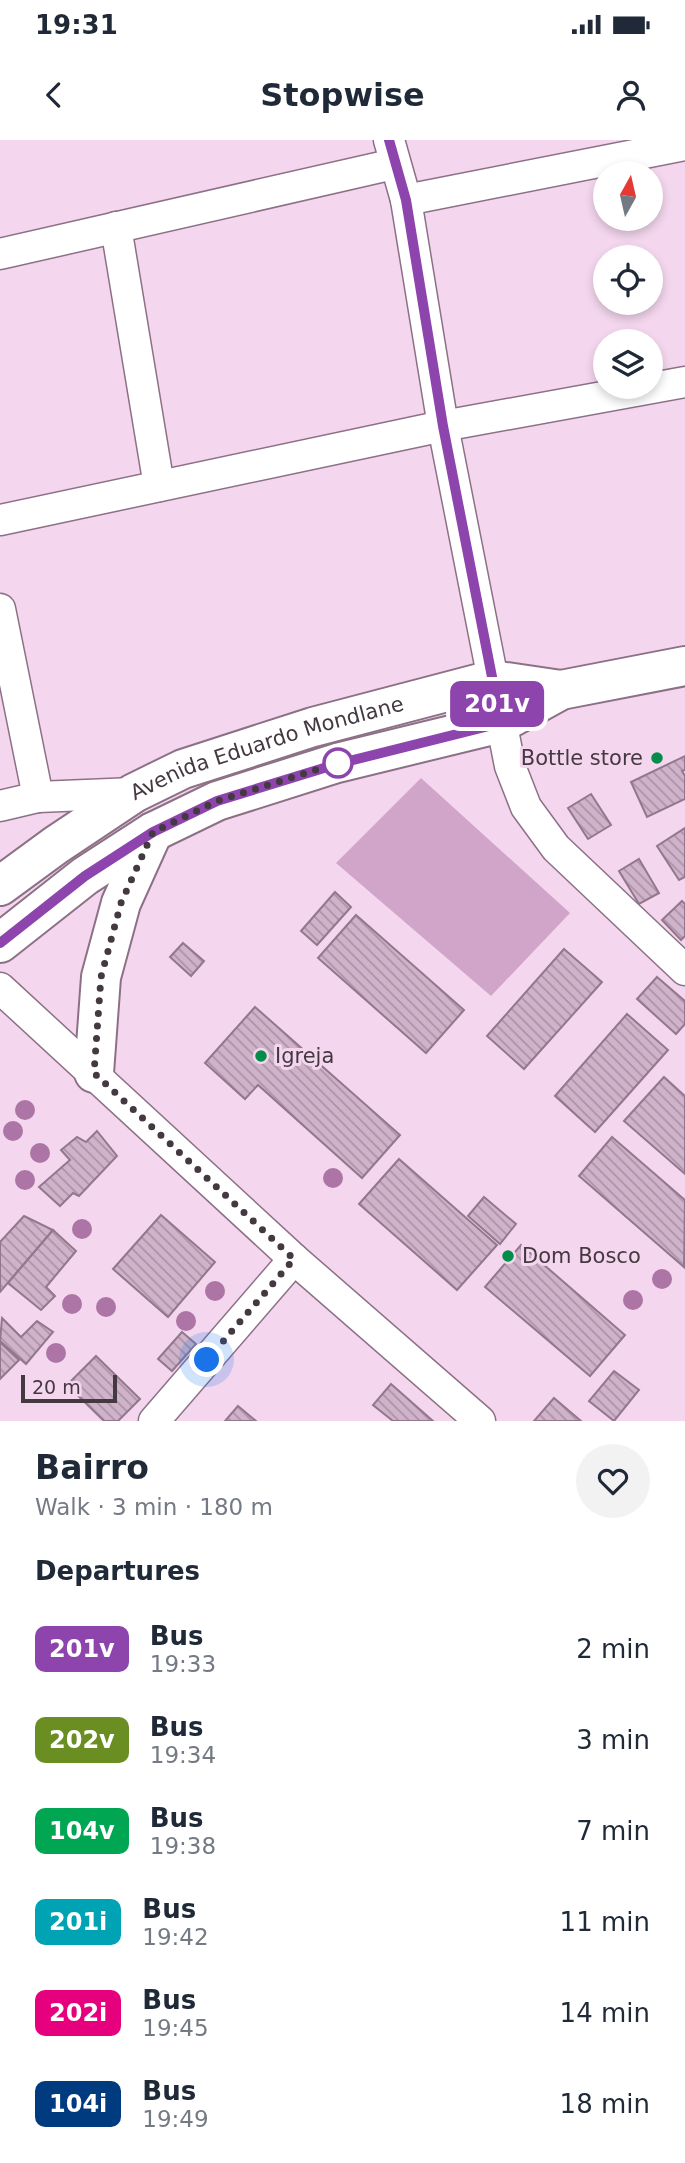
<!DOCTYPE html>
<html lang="en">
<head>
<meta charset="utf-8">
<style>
	body { margin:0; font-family:"DejaVu Sans",sans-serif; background:#f2f2f3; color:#1f2937; height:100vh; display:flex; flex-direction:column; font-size:26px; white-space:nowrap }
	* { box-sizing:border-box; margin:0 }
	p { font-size:23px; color:#747a83 }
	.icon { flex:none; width:38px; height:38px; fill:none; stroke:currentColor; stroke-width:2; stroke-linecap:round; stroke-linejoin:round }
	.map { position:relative; height:1281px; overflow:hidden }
	.details { display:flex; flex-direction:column; background:#fff; flex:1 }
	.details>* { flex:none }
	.badge { padding:0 14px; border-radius:10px; font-size:24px; line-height:46px }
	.needle { width:46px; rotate:8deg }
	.buttons { position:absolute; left:593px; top:21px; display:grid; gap:14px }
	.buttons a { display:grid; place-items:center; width:70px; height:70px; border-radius:50%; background:#fff; box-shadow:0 4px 10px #0003; font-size:35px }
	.scale { position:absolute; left:21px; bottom:18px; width:96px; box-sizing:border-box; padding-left:7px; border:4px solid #443841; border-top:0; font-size:19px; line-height:24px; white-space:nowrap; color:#443841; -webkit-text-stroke:5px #f4d7ee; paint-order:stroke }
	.you { position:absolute; width:35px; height:35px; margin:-18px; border:5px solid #fff; border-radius:50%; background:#1a73e8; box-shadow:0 0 0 10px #1a73e833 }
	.map>.badge { position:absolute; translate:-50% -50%; box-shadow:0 0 0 4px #fff }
	h2 { padding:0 35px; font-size:26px; line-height:63px }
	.round { display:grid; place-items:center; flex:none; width:74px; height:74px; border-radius:37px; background:#f2f2f3 }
	.head { display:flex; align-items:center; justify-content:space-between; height:119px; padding:0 35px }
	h1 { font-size:33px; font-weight:600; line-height:52px }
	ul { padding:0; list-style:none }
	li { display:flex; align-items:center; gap:21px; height:91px; padding:0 35px }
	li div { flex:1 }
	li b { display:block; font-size:26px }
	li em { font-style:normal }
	li .badge { min-width:77px; font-weight:700; text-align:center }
	.status { display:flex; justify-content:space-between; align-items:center; height:49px; padding:0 35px; background:#fff; direction:ltr }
	.status svg { height:19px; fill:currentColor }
	header { display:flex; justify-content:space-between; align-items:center; height:91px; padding:0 35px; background:#fff; font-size:32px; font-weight:600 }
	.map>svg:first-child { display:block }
	.pitch { fill:#d1a5c9 }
	.building { fill:url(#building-back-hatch); stroke:#92778d; stroke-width:2 }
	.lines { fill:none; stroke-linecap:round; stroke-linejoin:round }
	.minor-casing { stroke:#8c7186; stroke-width:33 }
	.primary-casing { stroke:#8c7186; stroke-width:42 }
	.minor { stroke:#fff; stroke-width:30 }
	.primary { stroke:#fff; stroke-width:38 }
	.tree { fill:#ad75a5 }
	.line-casing { stroke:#fff; stroke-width:16 }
	.line { stroke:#8e44ad; stroke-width:10 }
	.walk { stroke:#443841; stroke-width:7; stroke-dasharray:0 12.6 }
	.poi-dot { fill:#048d4a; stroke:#f4d7ee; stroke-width:2.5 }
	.stop-dot { fill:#fff; stroke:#8e44ad; stroke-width:3.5 }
	.labels { text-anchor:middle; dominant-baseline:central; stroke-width:6; stroke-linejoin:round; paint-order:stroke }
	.street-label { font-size:21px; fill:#443841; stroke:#f4d7ee }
	.poi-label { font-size:21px; fill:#443841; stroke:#f4d7ee; text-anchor:start }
</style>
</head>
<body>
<div class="status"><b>19:31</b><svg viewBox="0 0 49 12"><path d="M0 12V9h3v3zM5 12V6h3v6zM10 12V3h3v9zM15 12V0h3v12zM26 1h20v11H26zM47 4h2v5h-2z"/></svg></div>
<header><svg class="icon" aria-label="back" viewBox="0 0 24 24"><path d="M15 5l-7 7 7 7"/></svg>Stopwise<svg class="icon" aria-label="person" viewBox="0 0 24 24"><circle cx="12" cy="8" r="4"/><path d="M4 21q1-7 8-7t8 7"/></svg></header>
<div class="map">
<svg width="685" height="1281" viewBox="0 0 685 1281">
	<defs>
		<pattern id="building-back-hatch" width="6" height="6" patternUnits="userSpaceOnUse" patternTransform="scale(1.75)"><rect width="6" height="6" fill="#d0b3ca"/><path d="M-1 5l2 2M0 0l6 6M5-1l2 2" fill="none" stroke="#aa93a6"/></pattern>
	</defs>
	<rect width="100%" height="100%" fill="#f4d7ee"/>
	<!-- pitch -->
	<polygon class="pitch" points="421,638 570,773 491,856 336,723"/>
	<!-- building -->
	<g class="building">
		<polygon points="685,616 685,630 682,631 685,636 685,659 647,677 631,642"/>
		<polygon points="591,654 611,685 588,699 568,668"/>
		<polygon points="685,688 685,737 679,740 657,706"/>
		<polygon points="639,719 659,753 639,764 619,731"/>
		<polygon points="335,752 351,767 317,805 301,791"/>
		<polygon points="682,761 685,764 685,796 681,800 662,780"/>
		<polygon points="356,775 464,870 426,913 318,818"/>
		<polygon points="183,803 204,821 191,836 170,817"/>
		<polygon points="564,809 602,842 524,929 487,896"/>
		<polygon points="657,837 685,861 685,884 676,894 637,859"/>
		<polygon points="255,867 400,995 362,1038 258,945 245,959 205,923"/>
		<polygon points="627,874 668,910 595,992 555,956"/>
		<polygon points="664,937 685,956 685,1034 624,981"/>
		<polygon points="97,991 117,1016 79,1056 73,1053 60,1066 39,1047 70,1020 61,1010 77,997 86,1002"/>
		<polygon points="612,997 685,1060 684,1127 579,1036"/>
		<polygon points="399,1019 497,1105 457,1150 359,1064"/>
		<polygon points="484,1057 516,1084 500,1104 468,1076"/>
		<polygon points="161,1075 215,1122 168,1177 113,1129"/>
		<polygon points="24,1076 53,1090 0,1152 0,1102"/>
		<polygon points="53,1090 76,1111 46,1147 55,1156 41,1170 8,1143"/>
		<polygon points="521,1105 625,1195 590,1236 485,1147"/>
		<polygon points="2,1178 21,1197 37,1181 53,1192 26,1224 0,1201"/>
		<polygon points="182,1192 196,1204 172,1231 158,1219"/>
		<polygon points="0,1202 19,1220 0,1239"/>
		<polygon points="96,1216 140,1259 118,1281 104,1281 67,1245"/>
		<polygon points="614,1231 639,1250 614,1281 589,1261"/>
		<polygon points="391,1244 433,1281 393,1281 373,1265"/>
		<polygon points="554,1258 581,1281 534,1281"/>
		<polygon points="238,1266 256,1281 225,1281"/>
	</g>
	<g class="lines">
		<defs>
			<g id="minor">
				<polyline points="389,0 406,60 443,286 510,626 526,667 556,708 685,830"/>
				<polyline points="406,60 685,5"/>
				<polyline points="116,87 159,346"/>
				<polyline points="0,114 394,24"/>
				<polyline points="0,380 443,286 685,242"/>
				<polyline points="0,469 38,657"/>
				<polyline points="0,666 38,657 134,653"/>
				<polyline points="0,848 294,1119 480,1281"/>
				<polyline points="154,1281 294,1119"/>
			</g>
			<g id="primary">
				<path id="s1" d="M 0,746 L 56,705 L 134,653 L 183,629 L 313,587 L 492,540 L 561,550"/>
				<polyline points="0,803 85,736 153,692 217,661 337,623 501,583 561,550 685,526"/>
				<polyline points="94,933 101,837 121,763 153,692"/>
			</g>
		</defs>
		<!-- minor casing -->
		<use href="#minor" class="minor-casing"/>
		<!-- primary casing -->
		<use href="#primary" class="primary-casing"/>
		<!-- minor -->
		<use href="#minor" class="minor"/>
		<!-- primary -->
		<use href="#primary" class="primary"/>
	</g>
	<!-- trees -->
	<g class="tree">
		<circle cx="25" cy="970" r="10"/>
		<circle cx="13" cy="991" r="10"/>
		<circle cx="40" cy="1013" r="10"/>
		<circle cx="333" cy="1038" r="10"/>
		<circle cx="25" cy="1040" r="10"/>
		<circle cx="82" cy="1089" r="10"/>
		<circle cx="662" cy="1139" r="10"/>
		<circle cx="215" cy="1151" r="10"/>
		<circle cx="633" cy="1160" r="10"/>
		<circle cx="72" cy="1164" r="10"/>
		<circle cx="106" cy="1167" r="10"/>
		<circle cx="186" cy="1181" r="10"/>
		<circle cx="56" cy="1213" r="10"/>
	</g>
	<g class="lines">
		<defs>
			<polyline id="line" points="0,803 85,736 153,692 217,661 337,624 501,583 443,286 406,60 389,0"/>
		</defs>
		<!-- line casing -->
		<use href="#line" class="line-casing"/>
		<!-- line -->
		<use href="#line" class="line"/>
		<!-- walk -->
		<polyline class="walk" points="207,1220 294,1119 94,933 101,837 121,763 153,692 217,661 338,623"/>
	</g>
	<!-- markers -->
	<g class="poi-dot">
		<circle cx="657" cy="618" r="7"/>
		<circle cx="261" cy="916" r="7"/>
		<circle cx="508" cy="1116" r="7"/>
	</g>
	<circle class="stop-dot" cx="338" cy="623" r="14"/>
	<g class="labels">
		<!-- street labels -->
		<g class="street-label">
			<text stroke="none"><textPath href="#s1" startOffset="304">Avenida Eduardo Mondlane</textPath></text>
		</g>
		<!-- poi labels -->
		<g class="poi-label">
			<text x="643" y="618" text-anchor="end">Bottle store</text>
			<text x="275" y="916">Igreja</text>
			<text x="522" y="1116">Dom Bosco</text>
		</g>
	</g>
</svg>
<div class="buttons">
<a><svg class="needle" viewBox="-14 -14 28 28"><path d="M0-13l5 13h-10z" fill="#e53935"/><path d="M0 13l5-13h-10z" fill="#747a83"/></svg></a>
<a><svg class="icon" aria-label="locate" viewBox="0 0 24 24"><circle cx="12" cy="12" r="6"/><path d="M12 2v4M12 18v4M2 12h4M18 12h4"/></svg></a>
<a><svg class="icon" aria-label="layers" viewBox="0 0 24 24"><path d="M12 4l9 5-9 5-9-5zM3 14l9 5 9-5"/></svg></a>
</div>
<div class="scale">20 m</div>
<div class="you" style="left:207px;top:1220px"></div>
<b class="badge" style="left:497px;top:564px;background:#8e44ad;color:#fff">201v</b>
</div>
<section class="details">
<div class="head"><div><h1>Bairro</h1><p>Walk · 3 min · 180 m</p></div><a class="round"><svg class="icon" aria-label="heart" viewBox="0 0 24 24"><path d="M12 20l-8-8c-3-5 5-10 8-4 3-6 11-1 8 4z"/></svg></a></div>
<h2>Departures</h2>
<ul>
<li><span class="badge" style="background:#8e44ad;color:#fff">201v</span><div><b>Bus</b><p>19:33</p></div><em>2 min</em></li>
<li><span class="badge" style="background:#6b8e23;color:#fff">202v</span><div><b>Bus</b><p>19:34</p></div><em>3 min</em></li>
<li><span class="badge" style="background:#00a651;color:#fff">104v</span><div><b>Bus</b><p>19:38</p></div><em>7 min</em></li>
<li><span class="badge" style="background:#00a3b4;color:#fff">201i</span><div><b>Bus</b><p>19:42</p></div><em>11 min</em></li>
<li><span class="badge" style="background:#e6007e;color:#fff">202i</span><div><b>Bus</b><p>19:45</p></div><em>14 min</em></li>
<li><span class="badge" style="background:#003b80;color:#fff">104i</span><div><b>Bus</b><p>19:49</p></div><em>18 min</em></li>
</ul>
</section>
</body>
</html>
